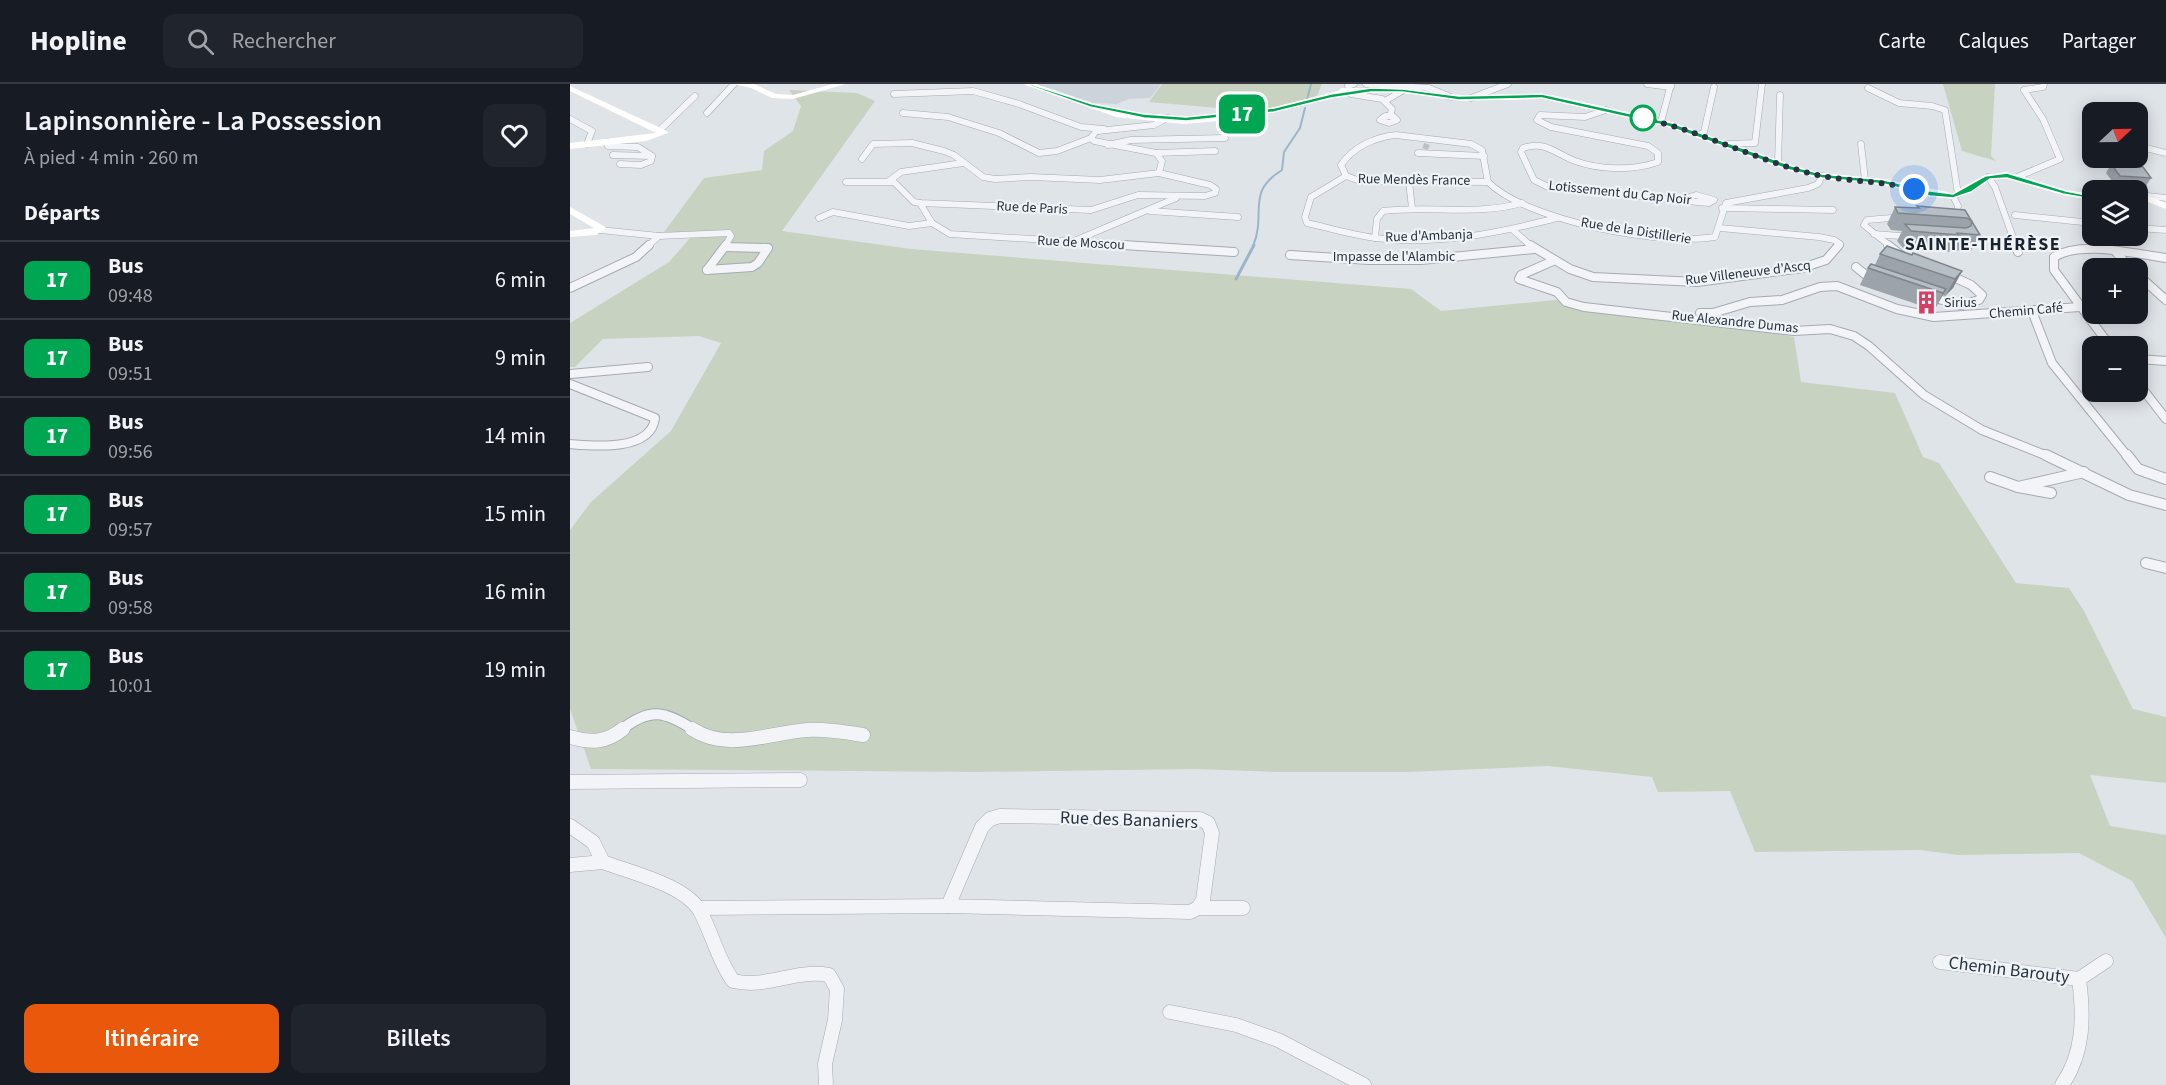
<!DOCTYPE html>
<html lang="fr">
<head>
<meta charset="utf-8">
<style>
	body { margin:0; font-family:"Source Sans 3",sans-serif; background:#20242c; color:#f1f3f6; height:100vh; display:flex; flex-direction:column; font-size:22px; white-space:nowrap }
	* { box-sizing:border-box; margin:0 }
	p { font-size:20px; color:#9ea1a6 }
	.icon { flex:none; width:33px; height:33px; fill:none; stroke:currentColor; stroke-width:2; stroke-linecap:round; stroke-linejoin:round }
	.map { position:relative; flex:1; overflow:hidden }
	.panel { display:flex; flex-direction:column; background:#171b24; width:570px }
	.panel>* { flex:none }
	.badge { padding:0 12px; border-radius:9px; font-size:21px; line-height:39px }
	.needle { width:39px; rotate:68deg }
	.tools { position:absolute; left:1512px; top:18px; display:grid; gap:12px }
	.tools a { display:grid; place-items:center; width:66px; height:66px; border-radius:12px; background:#171b24; box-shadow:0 3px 15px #0003; font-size:30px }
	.you { position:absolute; width:30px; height:30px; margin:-15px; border:4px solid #fff; border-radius:50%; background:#1a73e8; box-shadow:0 0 0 9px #1a73e833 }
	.map>.badge { position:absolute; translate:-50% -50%; box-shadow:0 0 0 3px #fff }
	h2 { padding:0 24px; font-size:22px; line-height:54px }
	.round { display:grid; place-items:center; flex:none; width:63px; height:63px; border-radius:12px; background:#20242c }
	.summary { display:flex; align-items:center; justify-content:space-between; height:102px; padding:0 24px }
	h1 { font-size:28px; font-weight:600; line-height:45px }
	.action { display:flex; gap:12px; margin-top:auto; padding:12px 24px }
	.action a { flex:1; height:69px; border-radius:12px; background:#ea580c; color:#fff; font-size:24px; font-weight:600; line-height:69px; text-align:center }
	.action a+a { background:#20242c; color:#f1f3f6 }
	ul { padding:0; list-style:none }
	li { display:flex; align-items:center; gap:18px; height:78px; padding:0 24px; border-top:2px solid #363941 }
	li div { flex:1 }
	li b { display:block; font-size:22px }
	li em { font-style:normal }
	li .badge { min-width:66px; font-weight:700; text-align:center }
	header { display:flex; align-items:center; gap:36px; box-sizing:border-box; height:84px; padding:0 30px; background:#171b24; border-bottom:2px solid #363941 }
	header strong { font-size:28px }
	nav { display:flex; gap:33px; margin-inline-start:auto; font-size:21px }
	.search { width:420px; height:54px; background:#20242c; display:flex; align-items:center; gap:15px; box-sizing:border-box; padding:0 21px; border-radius:12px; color:#9ea1a6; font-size:22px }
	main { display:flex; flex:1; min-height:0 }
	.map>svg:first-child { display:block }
	.built { fill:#cdd3db }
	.green { fill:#c7d3c0 }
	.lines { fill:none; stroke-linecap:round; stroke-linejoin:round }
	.stream-far1 { stroke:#99b6ca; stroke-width:2 }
	.stream { stroke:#99b6ca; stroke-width:3 }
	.street-tunnel { stroke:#bac1c7; stroke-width:6; stroke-dasharray:6 3; stroke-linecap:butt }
	.street-far3-casing { stroke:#a4abb3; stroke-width:7 }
	.street-far2-casing { stroke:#a4abb3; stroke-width:10 }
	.street-far1-casing { stroke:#a4abb3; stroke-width:12 }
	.street-casing { stroke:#a4abb3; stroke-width:15 }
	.street-far3 { stroke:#f2f4f7; stroke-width:6 }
	.street-far2 { stroke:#f2f4f7; stroke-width:8 }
	.street-far1 { stroke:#f2f4f7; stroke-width:10 }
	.street { stroke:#f2f4f7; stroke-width:14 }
	.secondary { fill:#fff; fill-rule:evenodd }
	.wall { fill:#9da3aa }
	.shaded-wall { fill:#7f858b }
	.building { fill:#b6bec6; stroke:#7f858b; stroke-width:1.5 }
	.line { fill:#00a651; stroke:#fff; stroke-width:1.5 }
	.walk { stroke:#273341; stroke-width:6; stroke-dasharray:0 10.8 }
	.stop-dot { fill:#fff; stroke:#00a651; stroke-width:3 }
	.labels { text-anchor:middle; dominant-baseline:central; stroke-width:4.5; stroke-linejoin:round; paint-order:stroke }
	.far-street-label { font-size:14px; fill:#273341; stroke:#eff3f6 }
	.far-poi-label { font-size:14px; fill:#273341; stroke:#eff3f6; text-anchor:start }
	.far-district-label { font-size:18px; font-weight:bold; letter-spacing:1.5px; fill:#1a2431; stroke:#eff3f6 }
	.near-street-label { font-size:18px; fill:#273341; stroke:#eff3f6 }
</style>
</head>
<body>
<header>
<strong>Hopline</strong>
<div class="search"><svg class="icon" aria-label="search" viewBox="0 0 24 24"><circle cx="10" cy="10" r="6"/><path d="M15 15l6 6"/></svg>Rechercher</div>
<nav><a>Carte</a><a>Calques</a><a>Partager</a></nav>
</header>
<main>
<section class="panel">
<div class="summary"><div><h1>Lapinsonnière - La Possession</h1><p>À pied · 4 min · 260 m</p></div><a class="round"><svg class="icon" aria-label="heart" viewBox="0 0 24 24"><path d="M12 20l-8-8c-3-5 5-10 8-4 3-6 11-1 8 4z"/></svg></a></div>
<h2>Départs</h2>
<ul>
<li><span class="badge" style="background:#00a651;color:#fff">17</span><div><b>Bus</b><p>09:48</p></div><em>6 min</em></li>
<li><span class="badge" style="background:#00a651;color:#fff">17</span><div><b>Bus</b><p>09:51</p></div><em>9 min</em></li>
<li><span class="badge" style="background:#00a651;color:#fff">17</span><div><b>Bus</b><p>09:56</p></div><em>14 min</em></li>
<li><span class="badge" style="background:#00a651;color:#fff">17</span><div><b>Bus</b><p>09:57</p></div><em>15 min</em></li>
<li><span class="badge" style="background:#00a651;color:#fff">17</span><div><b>Bus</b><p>09:58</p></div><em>16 min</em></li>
<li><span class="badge" style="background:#00a651;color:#fff">17</span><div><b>Bus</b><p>10:01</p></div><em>19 min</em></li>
</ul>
<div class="action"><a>Itinéraire</a><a>Billets</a></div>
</section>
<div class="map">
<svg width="1596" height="1001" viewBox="0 0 1596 1001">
	<rect width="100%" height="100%" fill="#dfe4e9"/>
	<!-- built -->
	<polygon class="built" points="465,0 591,0 580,14 559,15 547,20 524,19"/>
	<!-- green -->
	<g class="green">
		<polygon points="592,0 752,0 747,12 698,25 671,26 579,18"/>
		<polygon points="1373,0 1425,0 1421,72 1426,77 1392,67"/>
		<polygon points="219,6 287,9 305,17 212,147 341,165 841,205 871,227 986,216 1007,225 1181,244 1224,253 1231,298 1325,309 1353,373 1369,379 1446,499 1499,504 1514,527 1563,625 1596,633 1596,699 1520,691 1540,742 1596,751 1596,854 1562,797 1509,769 1388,771 1350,766 1185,768 1160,707 1088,708 1082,693 978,682 838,688 708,688 626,685 405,688 21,685 0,625 0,446 21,418 101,347 151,259 129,252 33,255 5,283 0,283 0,239 99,178 120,154 116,148 94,148 134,94 192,86 194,67 223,47 231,22"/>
	</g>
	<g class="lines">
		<!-- stream-far1 -->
		<g class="stream-far1">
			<polyline points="737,16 741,0"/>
			<path d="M 683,162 C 697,129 675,109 712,86 L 714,68 L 730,44 L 735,24"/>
		</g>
		<!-- stream -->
		<polyline class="stream" points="666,195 684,161"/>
		<!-- street-tunnel -->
		<polyline class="street-tunnel" points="855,65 857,60"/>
		<defs>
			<g id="street-far3">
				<polyline points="796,0 859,4 881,13"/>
				<polyline points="1077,0 1101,3"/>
				<polyline points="778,2 784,0"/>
				<polyline points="1298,4 1329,19 1362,22 1375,26 1388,110"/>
				<polyline points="324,10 403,7 449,20 511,43 534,45"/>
				<polyline points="781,10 812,15 822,25 820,32"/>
				<polyline points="901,14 938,0"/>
				<polyline points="815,17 832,7"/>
				<path d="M 1036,26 L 1015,33 L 970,31 L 967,36 L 981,43 L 1078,62 L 1088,69 L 1088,78 C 1063,87 1030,86 1005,77 C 986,70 975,56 953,64 L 951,68 L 964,96 L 978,103 L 1117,117"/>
				<polyline points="137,29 164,0"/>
				<polyline points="333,29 378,33 429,49 469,69 487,67 521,54"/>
				<polygon points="815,32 823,32 827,36 819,39 810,36"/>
				<polyline points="0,35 22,47 17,60"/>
				<polyline points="1091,38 1101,0"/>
				<polyline points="91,45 125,12"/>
				<polyline points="528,47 584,41 597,34"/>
				<polyline points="524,50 521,54 524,57 586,69 592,77 589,89"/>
				<polyline points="1131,50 1134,48 1144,3"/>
				<path d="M 826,51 L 901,60 L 912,66 L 918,98 L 790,97 L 776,92 L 771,81 C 783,63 805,53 826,51 Z"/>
				<polyline points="38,58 38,62 68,63 82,72 81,77 71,81 50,80"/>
				<polyline points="1568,58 1576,64 1596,69"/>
				<polyline points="1158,60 1185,59 1192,0"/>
				<polyline points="1291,60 1295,96"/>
				<polyline points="538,61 561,56 655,54"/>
				<polyline points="586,69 645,67"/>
				<polyline points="848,69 914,72"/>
				<polyline points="43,71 82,72"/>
				<polyline points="1208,79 1210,11"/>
				<path d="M 776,92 L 741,113 L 735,133 L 737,139 C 759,144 782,151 805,154 C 866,162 928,149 987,134"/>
				<polyline points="1418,93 1425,103 1446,162"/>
				<polyline points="1447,93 1490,75 1473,35 1454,6 1473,3 1474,0"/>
				<polyline points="319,97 331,88 393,79"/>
				<polyline points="276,98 324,98 344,118 350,119 521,126 568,111 635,112 645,109 646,105 640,101 589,89 530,96 461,93 425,95 413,93 384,71 374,67 342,59 303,60 292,75"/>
				<polyline points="839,98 842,124"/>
				<path d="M 918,98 C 957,137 1091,162 1145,153 L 1156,119 L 1238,104 L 1248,100 L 1252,92"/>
				<polygon points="1126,111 1144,116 1139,119 1117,117 1117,114"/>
				<polyline points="1568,111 1596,114"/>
				<polyline points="350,119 362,139 380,150 577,162"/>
				<polyline points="1152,124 1263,126"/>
				<polyline points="580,127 668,133"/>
				<polyline points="1377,130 1387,127 1388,122 1383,112"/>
				<polyline points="1445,131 1522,139"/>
				<polyline points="249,134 263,128 339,142 362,139"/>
				<polyline points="1150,144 1249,153 1264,156 1270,160 1268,162"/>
				<polyline points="1568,144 1596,146"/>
				<polyline points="30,146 89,152 159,149 161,152 155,162"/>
				<polyline points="943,146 961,162"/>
				<polyline points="1304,150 1343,153"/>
				<path d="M 805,154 L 807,135 L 813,127 C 860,121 906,132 952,119"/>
				<polyline points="504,157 606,114"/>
				<polyline points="78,162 89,152"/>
				<polyline points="1320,162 1294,141 1297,136 1334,133"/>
			</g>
			<g id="street-far2">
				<polyline points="553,161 664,168"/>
				<polyline points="960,161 1000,185 1023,193 1127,198 1232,184 1256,176 1269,161"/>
				<polyline points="1318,161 1332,172"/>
				<polyline points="1446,161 1448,168"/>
				<polyline points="1546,168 1560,184"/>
				<polyline points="720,171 799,176 851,176 964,165"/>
				<polyline points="983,177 951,191 949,195 987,208 996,218 1014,223 1224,247 1260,245 1284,252 1299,262 1354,311 1412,346 1480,373"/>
				<polyline points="1286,183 1297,192 1308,196"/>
				<polyline points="137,186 156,161"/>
				<polyline points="137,186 182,183 188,179 198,164 155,163"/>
				<polyline points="1568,191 1596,216"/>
				<polyline points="0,204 66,173 79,161"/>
				<polyline points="1357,212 1391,221 1409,216 1412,211 1401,201 1377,190"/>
				<polyline points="1462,227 1482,279 1558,373"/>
				<polyline points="1130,229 1143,229 1180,218 1212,216 1250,203 1267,202 1327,225 1364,233 1510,223"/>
				<path d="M 1540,262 L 1484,186 L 1484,173 C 1512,156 1565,170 1596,174"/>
				<polyline points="1568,275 1596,277"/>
				<polyline points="0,290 78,283"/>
				<polyline points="1568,299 1596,335"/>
				<path d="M 0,300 L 85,334 C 81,368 23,362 0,360"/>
			</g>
			<g id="street-far1">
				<polyline points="1476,371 1559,411 1596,421"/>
				<polyline points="1557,371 1568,385 1596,395"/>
				<polyline points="1420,393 1448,403 1481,409"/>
				<polyline points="1448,403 1514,388"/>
				<polyline points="1576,479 1596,484"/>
				<path d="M 51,646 C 80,623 95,627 124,646"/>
				<polyline points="238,646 254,646"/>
			</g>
			<g id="street">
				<path d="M 122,645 C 157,668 198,649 237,646 C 255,645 274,648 293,651"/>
				<path d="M 0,653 C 22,659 35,659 53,645"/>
				<polyline points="0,698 230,696"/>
				<polygon points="430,732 630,735 638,739 642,749 633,816 628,824 620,828 378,822 412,743 420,735"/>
				<path d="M 0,742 L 23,758 L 33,778 C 61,789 117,801 131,829 C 143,852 148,876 163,897 C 198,905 223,885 259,891 L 267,905 L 265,936 L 255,980 L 256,1001"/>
				<polyline points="0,781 33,778"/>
				<polyline points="129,824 378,822"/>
				<polyline points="628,824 673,824"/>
				<polyline points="1370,878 1509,895 1536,877"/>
				<polyline points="600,928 666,941 708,956 794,1001"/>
				<path d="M 1492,1001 C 1514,969 1514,933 1509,895"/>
			</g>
		</defs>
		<!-- street-far3 casing -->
		<use href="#street-far3" class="street-far3-casing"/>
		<!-- street-far2 casing -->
		<use href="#street-far2" class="street-far2-casing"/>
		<!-- street-far1 casing -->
		<use href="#street-far1" class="street-far1-casing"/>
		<!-- street casing -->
		<use href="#street" class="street-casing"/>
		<!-- street-far3 -->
		<use href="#street-far3" class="street-far3"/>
		<!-- street-far2 -->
		<use href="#street-far2" class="street-far2"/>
		<!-- street-far1 -->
		<use href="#street-far1" class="street-far1"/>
		<!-- street -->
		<use href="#street" class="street"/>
		<!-- secondary -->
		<g class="secondary">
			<polygon points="164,0 184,0 206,10 223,11 263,0 276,0 223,15 202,14 181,4"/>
			<polygon points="454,0 466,0 550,29 613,36 673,31 768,7 771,4 824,4 901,12 982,11 1102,38 1225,83 1252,89 1314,95 1382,109 1415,91 1437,88 1496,106 1522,110 1522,116 1492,111 1437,94 1420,95 1401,108 1383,115 1314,101 1252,95 1219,87 1096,42 982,15 901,16 824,8 776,8 673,35 613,40 546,33"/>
			<polygon points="0,2 97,47 98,49 76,57 0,65 0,59 86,49 0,7"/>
			<polygon points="1568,108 1596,119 1596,125 1568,114"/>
			<polygon points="0,123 34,142 36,144 26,151 0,153 0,147 24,144 0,130"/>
		</g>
	</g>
	<!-- wall -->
	<g class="wall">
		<polygon points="1541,80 1581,94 1576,102 1545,101 1536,89"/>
		<polygon points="1347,122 1395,126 1410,151 1401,167 1380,166 1379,168 1333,164 1327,157 1332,147 1321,146 1317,140 1325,123 1346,124"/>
		<polygon points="1310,170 1392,187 1383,204 1375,212 1373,211 1364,226 1290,201 1298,184 1305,181"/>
	</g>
	<!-- shaded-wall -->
	<g class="shaded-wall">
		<polygon points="1392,187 1383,204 1375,212 1385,195"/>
		<polygon points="1376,205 1366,223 1364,226 1373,209"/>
	</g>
	<!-- building -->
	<g class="building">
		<polygon points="1541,80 1573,83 1581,94 1550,92"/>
		<polygon points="1347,122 1395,126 1410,151 1387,149 1388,151 1341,147 1335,140 1396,144 1401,142 1402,137 1397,134 1328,129 1325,123 1349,124"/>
		<polygon points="1317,162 1342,171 1343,169 1392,187 1385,195 1310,170"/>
		<polygon points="1301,180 1376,205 1373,209 1298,184"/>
	</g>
	<!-- line -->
	<polygon class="line" points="455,0 460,0 522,20 574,30 616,33 704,24 761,10 801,4 832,5 889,12 972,10 1102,39 1225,83 1252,90 1314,96 1360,107 1383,110 1415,92 1437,89 1496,107 1526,113 1522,115 1493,110 1437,94 1420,95 1401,108 1383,114 1360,112 1314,100 1252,94 1220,86 1097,42 972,14 889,16 832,8 801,8 761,14 704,28 616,37 574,34 520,23"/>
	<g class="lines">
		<!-- walk -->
		<path class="walk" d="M 1073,34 C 1130,47 1180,73 1235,88 C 1271,98 1308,96 1344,105"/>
	</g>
	<!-- icons -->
	<defs>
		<symbol id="building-bare" viewBox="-9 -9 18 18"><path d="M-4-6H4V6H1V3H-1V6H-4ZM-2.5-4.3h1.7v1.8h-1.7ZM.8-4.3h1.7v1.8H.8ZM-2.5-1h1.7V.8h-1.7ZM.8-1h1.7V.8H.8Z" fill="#d24064" stroke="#eff3f6" stroke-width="2.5" paint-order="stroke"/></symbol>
	</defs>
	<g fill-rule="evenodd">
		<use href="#building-bare" x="1340" y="202" width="33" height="33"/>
	</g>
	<!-- markers -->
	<circle class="stop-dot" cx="1073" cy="34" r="12"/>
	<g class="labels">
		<!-- far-street labels -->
		<g class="far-street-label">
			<text transform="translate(844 96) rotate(1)">Rue Mendès France</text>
			<text transform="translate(1050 109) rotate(6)">Lotissement du Cap Noir</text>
			<text transform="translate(462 124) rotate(3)">Rue de Paris</text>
			<text transform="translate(1066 147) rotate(9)">Rue de la Distillerie</text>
			<text transform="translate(859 152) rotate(-2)">Rue d'Ambanja</text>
			<text transform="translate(511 159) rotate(3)">Rue de Moscou</text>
			<text x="824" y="173">Impasse de l'Alambic</text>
			<text transform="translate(1178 189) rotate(-7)">Rue Villeneuve d'Ascq</text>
			<text transform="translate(1456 227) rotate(-5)">Chemin Café</text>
			<text transform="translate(1165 238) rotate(6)">Rue Alexandre Dumas</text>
		</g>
		<!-- far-poi labels -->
		<g class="far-poi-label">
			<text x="1374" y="219">Sirius</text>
		</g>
		<!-- far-district labels -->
		<g class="far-district-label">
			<text x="1413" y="160">SAINTE-THÉRÈSE</text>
		</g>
		<!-- near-street labels -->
		<g class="near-street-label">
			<text transform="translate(559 736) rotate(2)">Rue des Bananiers</text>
			<text transform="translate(1439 886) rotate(7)">Chemin Barouty</text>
		</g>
	</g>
</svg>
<div class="tools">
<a><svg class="needle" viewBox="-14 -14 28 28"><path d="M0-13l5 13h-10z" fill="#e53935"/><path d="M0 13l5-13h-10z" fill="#9ea1a6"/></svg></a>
<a><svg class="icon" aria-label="layers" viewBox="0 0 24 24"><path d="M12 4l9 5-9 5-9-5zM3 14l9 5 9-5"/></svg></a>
<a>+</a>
<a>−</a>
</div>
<div class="you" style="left:1344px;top:105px"></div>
<b class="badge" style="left:672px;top:30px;background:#00a651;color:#fff">17</b>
</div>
</main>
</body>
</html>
